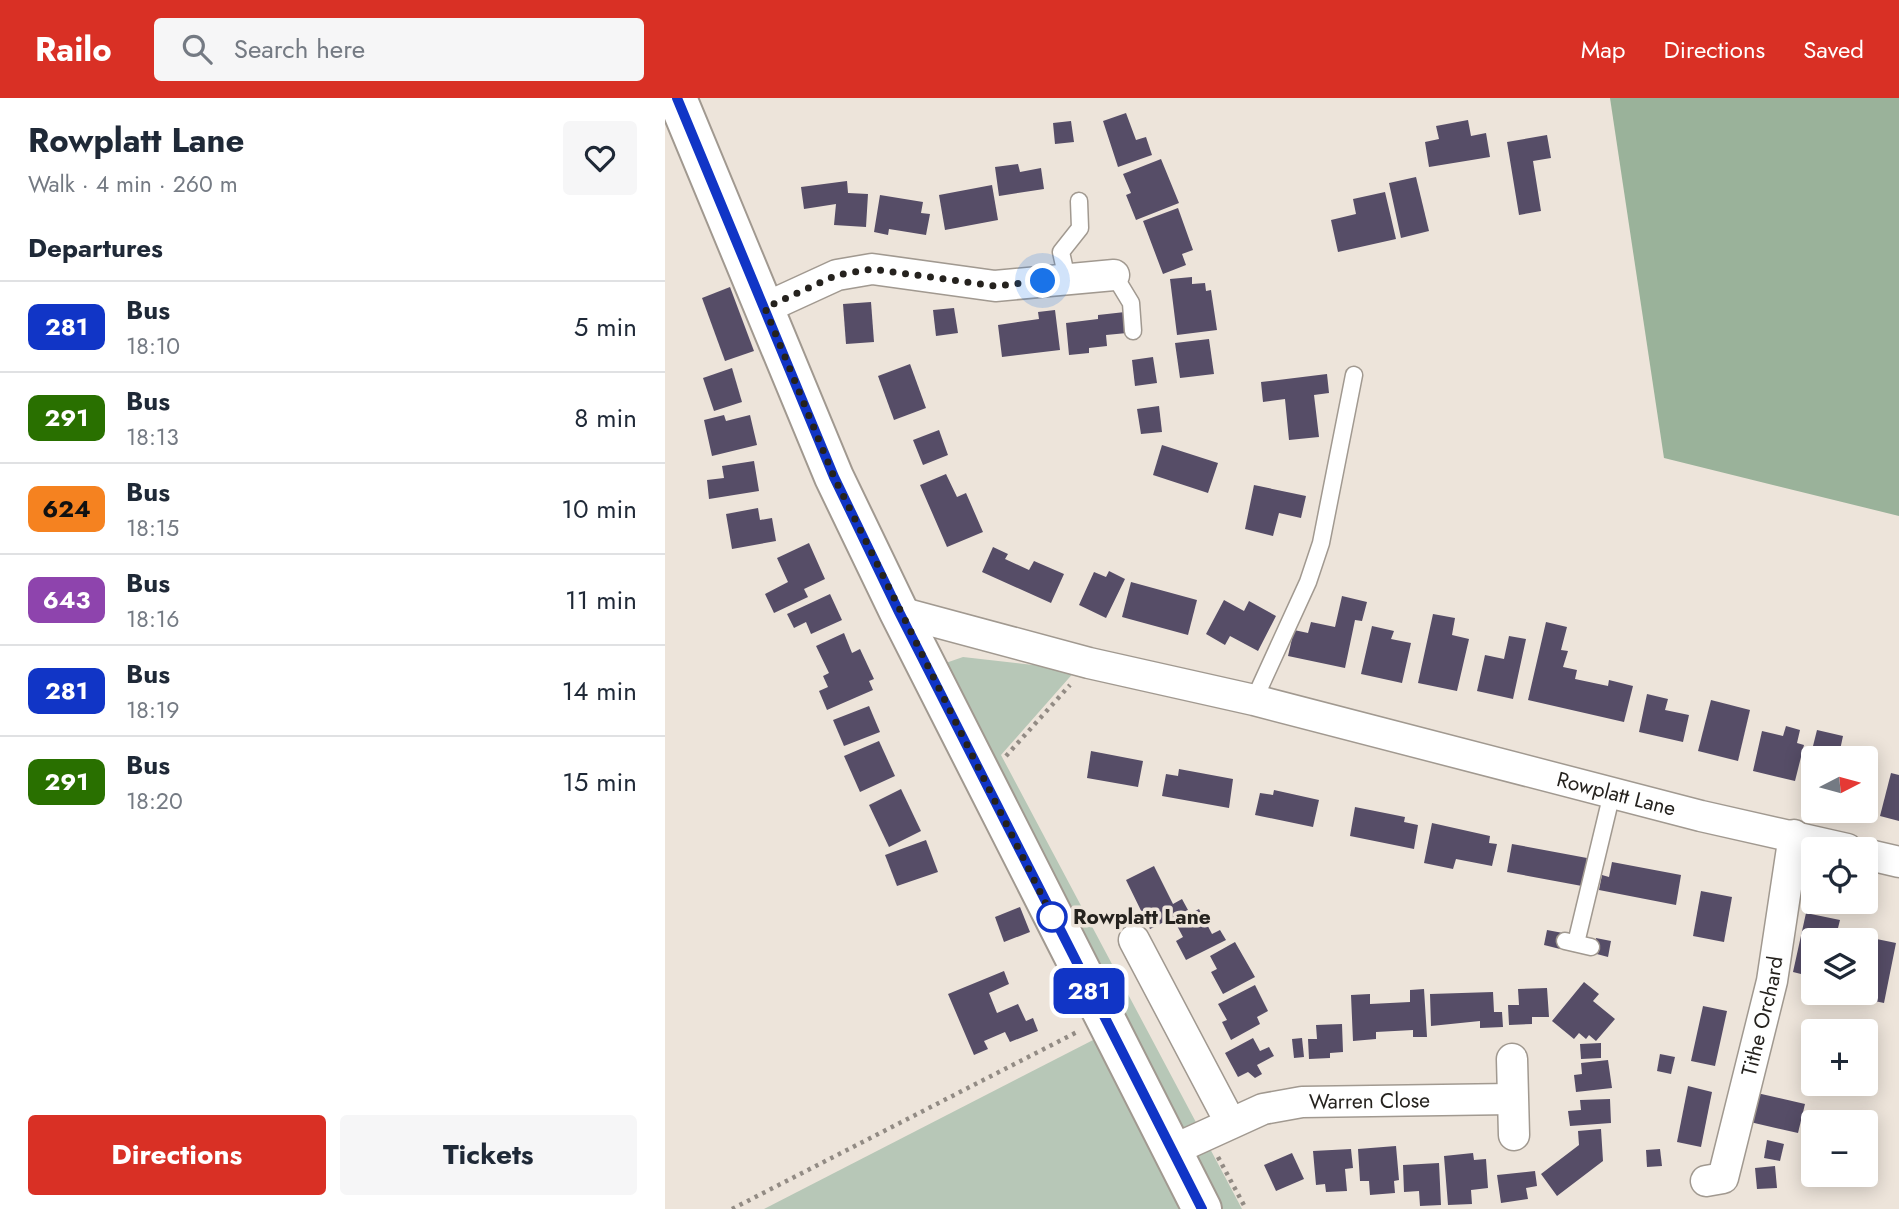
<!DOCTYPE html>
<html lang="en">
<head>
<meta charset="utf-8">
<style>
	body { margin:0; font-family:Jost,sans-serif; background:#f6f6f7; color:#1f2937; height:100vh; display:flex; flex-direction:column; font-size:26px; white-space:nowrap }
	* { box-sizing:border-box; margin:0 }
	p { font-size:23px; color:#747a83 }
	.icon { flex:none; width:38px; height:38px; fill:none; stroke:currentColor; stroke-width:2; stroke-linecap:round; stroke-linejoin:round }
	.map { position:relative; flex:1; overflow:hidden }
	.panel { display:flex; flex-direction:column; background:#fff; width:665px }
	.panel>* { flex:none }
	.badge { padding:0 14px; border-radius:10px; font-size:24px; line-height:46px }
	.needle { width:46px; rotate:84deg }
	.controls { position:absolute; left:1136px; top:648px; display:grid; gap:14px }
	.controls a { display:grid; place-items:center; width:77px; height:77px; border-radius:7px; background:#fff; box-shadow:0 4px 18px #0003; font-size:35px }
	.you { position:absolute; width:35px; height:35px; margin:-18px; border:5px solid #fff; border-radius:50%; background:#1a73e8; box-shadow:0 0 0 10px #1a73e833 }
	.map>.badge { position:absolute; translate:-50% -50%; box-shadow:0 0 0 4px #fff }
	h2 { padding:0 28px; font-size:26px; line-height:63px }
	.round { display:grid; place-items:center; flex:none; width:74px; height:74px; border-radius:7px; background:#f6f6f7 }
	.summary { display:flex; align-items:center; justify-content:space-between; height:119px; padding:0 28px }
	h1 { font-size:33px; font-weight:700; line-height:52px }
	.action { display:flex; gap:14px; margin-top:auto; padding:14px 28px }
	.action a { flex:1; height:80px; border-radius:7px; background:#d93025; color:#fff; font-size:28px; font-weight:700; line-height:80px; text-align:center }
	.action a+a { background:#f6f6f7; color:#1f2937 }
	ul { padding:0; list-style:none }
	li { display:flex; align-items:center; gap:21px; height:91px; padding:0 28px; border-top:2px solid #e0e1e3 }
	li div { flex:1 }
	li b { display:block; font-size:26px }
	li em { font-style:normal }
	li .badge { min-width:77px; font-weight:700; text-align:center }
	header { display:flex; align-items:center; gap:42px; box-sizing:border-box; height:98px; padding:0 35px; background:#d93025; color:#fff }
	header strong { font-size:33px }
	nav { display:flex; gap:38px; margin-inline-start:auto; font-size:24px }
	.search { width:490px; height:63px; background:#f6f6f7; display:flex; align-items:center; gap:18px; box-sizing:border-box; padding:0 24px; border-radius:7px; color:#747a83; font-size:26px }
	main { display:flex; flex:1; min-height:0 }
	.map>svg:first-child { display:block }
	.green { fill:#b7c7b7 }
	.forest { fill:#9ab29a }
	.building { fill:#564d67 }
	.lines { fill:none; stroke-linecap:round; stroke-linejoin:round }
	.service-casing { stroke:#a19990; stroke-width:19 }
	.minor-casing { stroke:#a19990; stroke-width:33 }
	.tertiary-casing { stroke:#a19990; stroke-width:42 }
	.path { stroke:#928b84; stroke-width:4.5; stroke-dasharray:3.5 5; stroke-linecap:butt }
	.service { stroke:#fff; stroke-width:16 }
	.minor { stroke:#fff; stroke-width:30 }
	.tertiary { stroke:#fff; stroke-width:38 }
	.line-casing { stroke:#fff; stroke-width:16 }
	.line { stroke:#1135c6; stroke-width:10 }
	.walk { stroke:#25221e; stroke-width:7; stroke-dasharray:0 12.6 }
	.stop-dot { fill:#fff; stroke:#1135c6; stroke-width:3.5 }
	.labels { text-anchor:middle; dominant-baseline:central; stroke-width:7; stroke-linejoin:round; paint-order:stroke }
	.street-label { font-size:21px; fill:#25221e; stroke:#ede4da }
	.stop-label { font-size:21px; font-weight:bold; fill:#25221e; stroke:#ede4da; text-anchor:start }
</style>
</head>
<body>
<header>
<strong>Railo</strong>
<div class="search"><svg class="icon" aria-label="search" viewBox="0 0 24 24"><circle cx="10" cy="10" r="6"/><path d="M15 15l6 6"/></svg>Search here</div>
<nav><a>Map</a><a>Directions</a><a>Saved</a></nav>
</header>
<main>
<section class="panel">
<div class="summary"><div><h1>Rowplatt Lane</h1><p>Walk · 4 min · 260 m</p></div><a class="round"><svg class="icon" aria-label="heart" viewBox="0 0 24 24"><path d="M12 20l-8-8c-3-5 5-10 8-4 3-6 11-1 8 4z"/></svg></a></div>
<h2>Departures</h2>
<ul>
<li><span class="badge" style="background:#1135c6;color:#fff">281</span><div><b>Bus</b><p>18:10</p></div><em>5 min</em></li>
<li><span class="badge" style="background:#297000;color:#fff">291</span><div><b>Bus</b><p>18:13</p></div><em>8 min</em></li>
<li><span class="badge" style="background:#f58220;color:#111">624</span><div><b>Bus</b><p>18:15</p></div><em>10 min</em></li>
<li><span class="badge" style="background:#8e44ad;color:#fff">643</span><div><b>Bus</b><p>18:16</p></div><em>11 min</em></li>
<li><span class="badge" style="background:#1135c6;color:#fff">281</span><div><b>Bus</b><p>18:19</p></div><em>14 min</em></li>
<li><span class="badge" style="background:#297000;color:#fff">291</span><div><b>Bus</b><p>18:20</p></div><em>15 min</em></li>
</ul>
<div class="action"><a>Directions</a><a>Tickets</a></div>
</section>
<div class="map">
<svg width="1234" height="1111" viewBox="0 0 1234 1111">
	<rect width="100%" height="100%" fill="#ede4da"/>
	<!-- green -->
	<g class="green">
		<polygon points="298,559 411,572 336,657 577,1111 553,1111 272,568"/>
		<polygon points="432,940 518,1111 99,1111"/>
	</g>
	<!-- forest -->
	<polygon class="forest" points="945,0 1234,0 1234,418 999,360"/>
	<!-- building -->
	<g class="building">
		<polygon points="461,15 471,42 481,39 487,57 453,69 438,23"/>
		<polygon points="803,22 806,38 821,35 825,59 764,69 760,44 774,41 771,28"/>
		<polygon points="406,23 409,44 390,46 388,25"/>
		<polygon points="882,37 886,60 868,63 876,113 854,117 842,44"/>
		<polygon points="496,61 514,105 471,122 461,97 466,95 458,76"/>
		<polygon points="353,66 355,74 376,70 379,91 334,98 330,69"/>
		<polygon points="751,79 764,133 736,140 724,85"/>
		<polygon points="182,83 183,95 203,96 201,129 169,127 171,106 139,111 136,89"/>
		<polygon points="327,87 333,122 280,132 274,97"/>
		<polygon points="720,94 731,141 673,154 666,122 691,116 688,101"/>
		<polygon points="215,97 258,104 256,115 265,116 261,137 224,131 223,137 209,134"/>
		<polygon points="513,110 528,152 517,156 521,167 498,176 478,123"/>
		<polygon points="527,179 527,186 540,185 541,193 546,192 552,232 512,237 505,181"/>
		<polygon points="65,189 89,253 60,263 37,200"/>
		<polygon points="206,204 209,244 181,246 178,206"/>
		<polygon points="289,210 293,235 271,238 268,212"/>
		<polygon points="390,212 395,252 337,259 333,227 374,221 373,214"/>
		<polygon points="460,214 462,235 441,237 442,248 424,250 424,255 404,257 401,225 433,221 433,217"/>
		<polygon points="544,241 549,276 515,280 510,245"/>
		<polygon points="488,259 492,285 470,288 467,262"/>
		<polygon points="245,266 261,310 229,322 213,278"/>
		<polygon points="67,270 77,304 49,313 38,280"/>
		<polygon points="662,276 664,295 649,297 654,339 624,342 620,301 598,304 596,284"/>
		<polygon points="494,308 497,334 476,336 472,311"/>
		<polygon points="59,317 61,323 85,317 92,347 47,358 39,322"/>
		<polygon points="274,332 283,357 258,367 248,342"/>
		<polygon points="497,347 553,365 543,395 488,377"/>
		<polygon points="89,363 94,393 44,401 42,382 59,380 57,368"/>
		<polygon points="281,376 292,399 301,395 318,434 282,449 255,387"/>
		<polygon points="589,387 641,398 636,420 614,415 608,438 580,431"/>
		<polygon points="93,410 95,422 107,420 111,443 67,451 61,416"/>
		<polygon points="144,445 160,481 139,491 143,499 109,515 100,496 123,484 112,460"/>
		<polygon points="328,449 343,456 340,461 364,472 369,463 399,476 386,505 317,474"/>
		<polygon points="444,473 460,481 441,520 414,507 429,474 441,479"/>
		<polygon points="466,484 532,502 523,537 457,519"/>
		<polygon points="165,496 177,522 146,536 141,524 129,530 122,516"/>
		<polygon points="677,498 702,504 697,523 690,522 680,570 623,558 629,532 643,535 646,524 670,529"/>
		<polygon points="559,502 579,513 584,503 611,518 593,553 565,538 560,547 541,536"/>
		<polygon points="768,516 790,520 787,537 804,541 792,593 753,585"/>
		<polygon points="881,524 902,529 896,552 903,553 898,569 912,572 910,581 943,588 944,582 968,588 959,624 863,602"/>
		<polygon points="707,528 729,533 726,541 746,545 737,585 696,576"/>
		<polygon points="179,535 187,555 195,551 209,581 204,583 208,592 162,612 154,593 163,589 158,578 164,575 151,548"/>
		<polygon points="844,538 861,541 848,601 812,593 820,557 839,561"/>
		<polygon points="982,596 1003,601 1000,612 1024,617 1018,644 974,634"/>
		<polygon points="1046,602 1085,612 1073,663 1033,653"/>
		<polygon points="204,608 215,634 179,648 168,622"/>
		<polygon points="1121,628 1135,632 1132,645 1139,647 1130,683 1088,673 1097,633 1118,638"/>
		<polygon points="1152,632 1178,638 1175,652 1210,660 1202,697 1200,660 1148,660 1148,686 1139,684"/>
		<polygon points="214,643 230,678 195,694 179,658"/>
		<polygon points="426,653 478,663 473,689 422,680"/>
		<polygon points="514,671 568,681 564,710 497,698 501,676 513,678"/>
		<polygon points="1226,675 1234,677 1234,723 1215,718"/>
		<polygon points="236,691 256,733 224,749 204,707"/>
		<polygon points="609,692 654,702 648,729 590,717 595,695 608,697"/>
		<polygon points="690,709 740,719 739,724 753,727 749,751 685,738"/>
		<polygon points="767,725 825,738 824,745 832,746 827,768 791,761 788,771 759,765"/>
		<polygon points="261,742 273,774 232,788 220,757"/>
		<polygon points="847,746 922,760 917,788 842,774"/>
		<polygon points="947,764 1016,777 1011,807 934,792 937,777 944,779"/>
		<polygon points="489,768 508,806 517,801 523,812 485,831 461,782"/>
		<polygon points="1036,793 1067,799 1059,844 1028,838"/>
		<polygon points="355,809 365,834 339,844 330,819"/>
		<polygon points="534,811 547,836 555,832 561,842 521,862 511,843 518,839 510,824"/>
		<polygon points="1141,815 1175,822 1170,842 1148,842 1148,879 1128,874"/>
		<polygon points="882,832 898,835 895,851 879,847"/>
		<polygon points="1197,838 1231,845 1219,905 1186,898 1187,894 1200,894 1200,842 1197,842"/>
		<polygon points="931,840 946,843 943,859 928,855"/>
		<polygon points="570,844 590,879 558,896 546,874 552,871 545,858"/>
		<polygon points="339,873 344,886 324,895 332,915 353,906 361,923 368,920 373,933 345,944 340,934 319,943 323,951 309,957 283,896"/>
		<polygon points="919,884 934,896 928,903 950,921 931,943 924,937 921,941 914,935 909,941 887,923"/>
		<polygon points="590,887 603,913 592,919 595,926 566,942 557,924 562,922 553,906"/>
		<polygon points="882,890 884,919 867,919 867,926 844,927 843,907 854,907 853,891"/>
		<polygon points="759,891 762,939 748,939 748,932 711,934 711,941 688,943 686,897 705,896 705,906 745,904 745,892"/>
		<polygon points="828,894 829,914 837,914 838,929 815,930 815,923 766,928 765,896"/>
		<polygon points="1038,908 1062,913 1050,968 1026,963"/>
		<polygon points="677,926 678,954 665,955 665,960 644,961 643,941 652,941 651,927"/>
		<polygon points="588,940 595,953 604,949 609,958 592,967 597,976 590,980 583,974 573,979 560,955"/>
		<polygon points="637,940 639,959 629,960 627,941"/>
		<polygon points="936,945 936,960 916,961 915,946"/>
		<polygon points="995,956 1010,959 1006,976 992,973"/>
		<polygon points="943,962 947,990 911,994 909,977 917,976 916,965"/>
		<polygon points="1023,988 1047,994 1036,1049 1012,1044"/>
		<polygon points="1092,995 1140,1006 1133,1035 1085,1024"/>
		<polygon points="945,1001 946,1025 905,1028 903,1013 916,1012 915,1002"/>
		<polygon points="936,1031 938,1063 892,1098 876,1076 914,1047 913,1033"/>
		<polygon points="1102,1042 1119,1046 1115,1063 1099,1060"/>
		<polygon points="731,1048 734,1082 729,1083 730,1095 705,1097 704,1083 695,1083 693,1051"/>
		<polygon points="686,1051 688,1070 680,1071 682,1093 661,1094 660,1086 651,1087 648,1053"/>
		<polygon points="995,1051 997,1068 982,1069 981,1052"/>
		<polygon points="627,1055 639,1081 611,1093 599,1067"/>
		<polygon points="808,1055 809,1062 821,1061 823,1090 806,1092 807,1106 783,1107 779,1058"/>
		<polygon points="774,1065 776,1107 755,1108 754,1093 739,1094 738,1067"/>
		<polygon points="1110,1068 1112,1090 1092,1091 1090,1070"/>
		<polygon points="870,1073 872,1088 861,1090 863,1101 836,1105 832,1077"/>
	</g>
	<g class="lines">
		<defs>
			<g id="service">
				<polyline points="449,177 466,205 468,233"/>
				<polyline points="402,181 396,154 415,130 414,103"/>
				<polyline points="589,602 643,484 656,445 689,277"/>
				<polyline points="900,843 926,849"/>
				<polyline points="911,845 947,695"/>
			</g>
			<g id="minor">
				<polyline points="100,210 172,177 207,171 330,188 449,177"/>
				<path id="s1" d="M 234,514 L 424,565 L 589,602 L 1036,718 L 1182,751"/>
				<polyline points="1200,756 1234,764"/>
				<polyline points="469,842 565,1024"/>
				<polyline points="847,961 849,1037"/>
				<path id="s2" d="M 508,1052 L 598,1011 L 637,1004 L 847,1001"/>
				<path id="s3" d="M 1041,1083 L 1058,1080 L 1107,883 L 1129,737"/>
			</g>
			<polyline id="tertiary" points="12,0 169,379 234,514 537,1111"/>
		</defs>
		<!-- service casing -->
		<use href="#service" class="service-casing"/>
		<!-- minor casing -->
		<use href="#minor" class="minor-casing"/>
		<!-- tertiary casing -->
		<use href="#tertiary" class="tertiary-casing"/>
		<!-- path -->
		<g class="path">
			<polyline points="341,658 405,587"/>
			<polyline points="553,1059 581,1111"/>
			<polyline points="67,1111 412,934"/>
		</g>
		<!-- service -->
		<use href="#service" class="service"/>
		<!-- minor -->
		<use href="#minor" class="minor"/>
		<!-- tertiary -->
		<use href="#tertiary" class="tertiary"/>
	</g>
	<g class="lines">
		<defs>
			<polyline id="line" points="12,0 169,379 234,514 537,1111"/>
		</defs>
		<!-- line casing -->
		<use href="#line" class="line-casing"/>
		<!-- line -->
		<use href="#line" class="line"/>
		<!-- walk -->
		<polyline class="walk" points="378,183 330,188 207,171 172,177 100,210 169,379 391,826 387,819"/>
	</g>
	<!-- markers -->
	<circle class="stop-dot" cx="387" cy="819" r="14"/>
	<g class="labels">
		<!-- street labels -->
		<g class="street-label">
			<text stroke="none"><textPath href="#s1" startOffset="740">Rowplatt Lane</textPath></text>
			<text stroke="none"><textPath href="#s3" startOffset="184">Tithe Orchard</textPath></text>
			<text stroke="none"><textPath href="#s2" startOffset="206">Warren Close</textPath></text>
		</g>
		<!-- stop labels -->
		<g class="stop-label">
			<text x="408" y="819">Rowplatt Lane</text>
		</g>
	</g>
</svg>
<div class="controls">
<a><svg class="needle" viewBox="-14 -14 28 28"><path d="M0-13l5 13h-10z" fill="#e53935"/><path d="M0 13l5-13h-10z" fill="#747a83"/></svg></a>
<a><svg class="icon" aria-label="locate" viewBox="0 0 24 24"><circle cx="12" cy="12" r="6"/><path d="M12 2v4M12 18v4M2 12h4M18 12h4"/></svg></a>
<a><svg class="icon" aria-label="layers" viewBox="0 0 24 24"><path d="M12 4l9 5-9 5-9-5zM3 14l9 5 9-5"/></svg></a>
<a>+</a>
<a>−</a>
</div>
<div class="you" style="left:378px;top:183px"></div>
<b class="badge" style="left:424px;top:893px;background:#1135c6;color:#fff">281</b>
</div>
</main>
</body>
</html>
